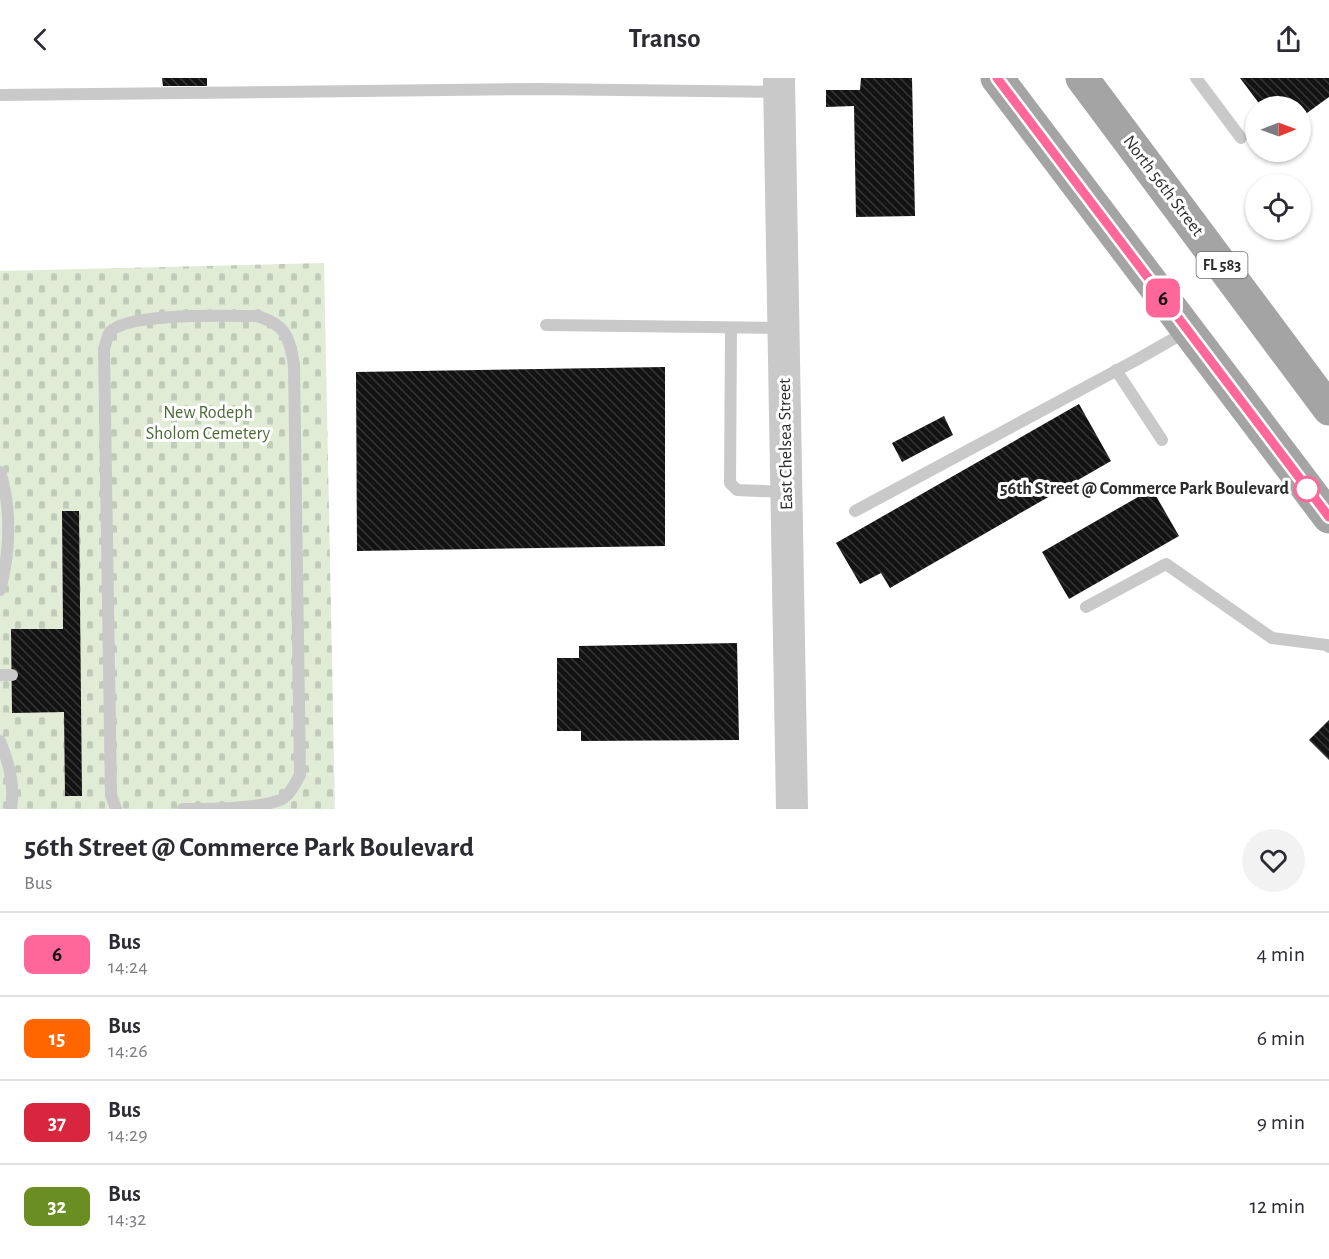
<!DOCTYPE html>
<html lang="en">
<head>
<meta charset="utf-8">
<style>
	body { margin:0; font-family:"Alegreya Sans",sans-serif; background:#f2f2f3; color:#2b2b33; height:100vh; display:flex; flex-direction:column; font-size:22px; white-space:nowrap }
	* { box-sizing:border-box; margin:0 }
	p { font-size:20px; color:#7c7c81 }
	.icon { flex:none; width:33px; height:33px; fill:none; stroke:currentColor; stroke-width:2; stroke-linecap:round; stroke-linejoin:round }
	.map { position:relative; height:731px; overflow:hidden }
	.panel { display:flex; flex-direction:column; background:#fff; flex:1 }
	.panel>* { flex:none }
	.badge { padding:0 12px; border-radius:9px; font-size:21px; line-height:39px }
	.needle { width:39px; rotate:89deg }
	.buttons { position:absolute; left:1245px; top:18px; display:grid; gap:12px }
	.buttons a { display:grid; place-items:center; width:66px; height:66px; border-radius:50%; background:#fff; box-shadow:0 2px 4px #0004; font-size:30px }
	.map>.badge { position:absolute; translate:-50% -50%; box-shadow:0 0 0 3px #fff }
	.round { display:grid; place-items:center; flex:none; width:63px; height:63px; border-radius:32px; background:#f2f2f3 }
	.head { display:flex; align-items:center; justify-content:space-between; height:102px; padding:0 24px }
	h1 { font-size:28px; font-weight:700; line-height:45px }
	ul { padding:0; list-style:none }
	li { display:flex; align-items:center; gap:18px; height:84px; padding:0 24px; border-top:2px solid #e1e1e2 }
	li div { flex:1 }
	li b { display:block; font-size:22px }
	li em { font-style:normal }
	li .badge { min-width:66px; font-weight:700; text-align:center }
	header { display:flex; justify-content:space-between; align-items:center; height:78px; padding:0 24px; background:#fff; font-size:27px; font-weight:700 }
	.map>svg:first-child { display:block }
	.cemetery { fill:url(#cemetery-stones) }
	.building { fill:url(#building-back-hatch) }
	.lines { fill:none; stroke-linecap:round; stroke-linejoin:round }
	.service { stroke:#c9c9c9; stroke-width:12 }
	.tertiary { stroke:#c9c9c9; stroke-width:32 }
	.primary { stroke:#a4a4a4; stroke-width:33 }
	.line-casing { stroke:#fff; stroke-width:14 }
	.line { stroke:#f69; stroke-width:9 }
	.stop-dot { fill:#fff; stroke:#f69; stroke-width:3 }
	.labels { text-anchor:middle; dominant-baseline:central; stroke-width:6; stroke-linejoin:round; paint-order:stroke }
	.shield { fill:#fff; stroke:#6b6b6b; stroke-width:1.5 }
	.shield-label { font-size:16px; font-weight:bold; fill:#2c2c2c }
	.street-label { font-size:18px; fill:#2c2c2c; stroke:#fff }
	.park-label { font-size:18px; fill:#4a6b36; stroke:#fff }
	.stop-label { font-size:18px; font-weight:bold; fill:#2c2c2c; stroke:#fff; text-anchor:end }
</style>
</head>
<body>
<header><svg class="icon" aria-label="back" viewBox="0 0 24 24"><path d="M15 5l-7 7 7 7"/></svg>Transo<svg class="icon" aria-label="share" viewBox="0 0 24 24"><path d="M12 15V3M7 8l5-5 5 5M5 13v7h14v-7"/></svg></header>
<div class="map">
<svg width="1329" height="731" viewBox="0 0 1329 731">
	<defs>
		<pattern id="cemetery-stones" width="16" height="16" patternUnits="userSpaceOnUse" patternTransform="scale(1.5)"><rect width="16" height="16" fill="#e1ecd7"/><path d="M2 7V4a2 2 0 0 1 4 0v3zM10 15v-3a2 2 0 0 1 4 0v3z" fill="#c1cbb9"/></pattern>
		<pattern id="building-back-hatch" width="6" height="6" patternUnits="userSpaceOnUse" patternTransform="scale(1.5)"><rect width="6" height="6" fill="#131313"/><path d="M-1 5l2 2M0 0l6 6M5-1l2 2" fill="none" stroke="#363636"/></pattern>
	</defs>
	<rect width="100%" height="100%" fill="#fff"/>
	<!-- cemetery -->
	<polygon class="cemetery" points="324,185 335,731 0,731 0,193"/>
	<!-- building -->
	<g class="building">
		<polygon points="162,0 207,0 207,8 163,8"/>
		<polygon points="861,0 912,0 915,138 856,139 854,28 826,29 826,12 860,12"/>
		<polygon points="1240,0 1329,0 1329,19 1300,40 1300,28 1261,28"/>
		<polygon points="665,289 665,468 357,473 356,294"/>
		<polygon points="1079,326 1111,383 890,510 881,495 860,506 836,465"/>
		<polygon points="944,338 953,357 902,384 892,365"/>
		<polygon points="1152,411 1179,458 1069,521 1042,474"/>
		<polygon points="62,433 79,433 82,718 65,718 64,634 12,635 11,551 63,551"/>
		<polygon points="737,565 739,662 581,663 581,653 557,653 557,580 579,580 579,568"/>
		<polygon points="1329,642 1329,682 1309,662"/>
	</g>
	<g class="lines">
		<!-- service -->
		<g class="service">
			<polyline points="1196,0 1241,60"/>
			<polyline points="0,17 538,11 779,14"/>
			<polyline points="546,247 782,250"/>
			<polyline points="731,250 730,405 737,412 785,414"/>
			<polyline points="1116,292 1162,362"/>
			<path d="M 0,394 C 12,430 10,476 0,512"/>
			<polyline points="855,433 1138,281 1187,253"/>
			<polyline points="1086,529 1166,486 1272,560 1327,567 1329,569"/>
			<polyline points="0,597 12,597"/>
			<path d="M 0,663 C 9,685 15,707 11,731"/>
			<path d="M 116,731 L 111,717 L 104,271 C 106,266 107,258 110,254 C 127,234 228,238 257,238 C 286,247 289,258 294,287 L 300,697 C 295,706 290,717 280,722 C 256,731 211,731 183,731"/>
		</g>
		<!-- tertiary -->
		<polyline class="tertiary" points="779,0 792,731"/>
		<!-- primary -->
		<g class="primary">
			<polyline points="997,0 1329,439"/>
			<polyline points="1082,0 1329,331"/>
		</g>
	</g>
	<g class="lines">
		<defs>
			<polyline id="line" points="997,0 1329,439"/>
		</defs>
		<!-- line casing -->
		<use href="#line" class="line-casing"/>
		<!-- line -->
		<use href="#line" class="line"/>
	</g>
	<!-- markers -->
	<circle class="stop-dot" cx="1307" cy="411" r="12"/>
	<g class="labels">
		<!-- shield labels -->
		<rect class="shield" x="1196.5" y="174" width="51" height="26" rx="4.5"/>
		<g class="shield-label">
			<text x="1222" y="187">FL 583</text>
		</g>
		<!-- street labels -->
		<g class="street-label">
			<text transform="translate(1163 108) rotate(53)">North 56th Street</text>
			<text transform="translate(786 366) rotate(-91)">East Chelsea Street</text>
		</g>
		<!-- park labels -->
		<g class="park-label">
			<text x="208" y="335">New Rodeph<tspan x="208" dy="21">Sholom Cemetery</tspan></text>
		</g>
		<!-- stop labels -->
		<g class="stop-label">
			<text x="1289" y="411">56th Street @ Commerce Park Boulevard</text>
		</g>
	</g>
</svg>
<div class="buttons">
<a><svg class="needle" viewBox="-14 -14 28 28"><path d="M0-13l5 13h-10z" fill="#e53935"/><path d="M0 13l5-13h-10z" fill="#7c7c81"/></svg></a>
<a><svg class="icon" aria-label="locate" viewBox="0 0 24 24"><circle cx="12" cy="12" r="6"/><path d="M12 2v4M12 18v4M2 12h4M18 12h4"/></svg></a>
</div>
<b class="badge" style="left:1163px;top:220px;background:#f69;color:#111">6</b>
</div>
<section class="panel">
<div class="head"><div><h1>56th Street @ Commerce Park Boulevard</h1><p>Bus</p></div><a class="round"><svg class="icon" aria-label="heart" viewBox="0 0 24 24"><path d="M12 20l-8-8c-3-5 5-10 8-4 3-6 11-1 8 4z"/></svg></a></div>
<ul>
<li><span class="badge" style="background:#f69;color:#111">6</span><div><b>Bus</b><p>14:24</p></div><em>4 min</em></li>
<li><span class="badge" style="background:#f60;color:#fff">15</span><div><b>Bus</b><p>14:26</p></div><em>6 min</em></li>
<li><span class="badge" style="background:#d7263d;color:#fff">37</span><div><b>Bus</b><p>14:29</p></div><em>9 min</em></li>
<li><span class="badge" style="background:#6b8e23;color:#fff">32</span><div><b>Bus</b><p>14:32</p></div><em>12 min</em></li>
</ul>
</section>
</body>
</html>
